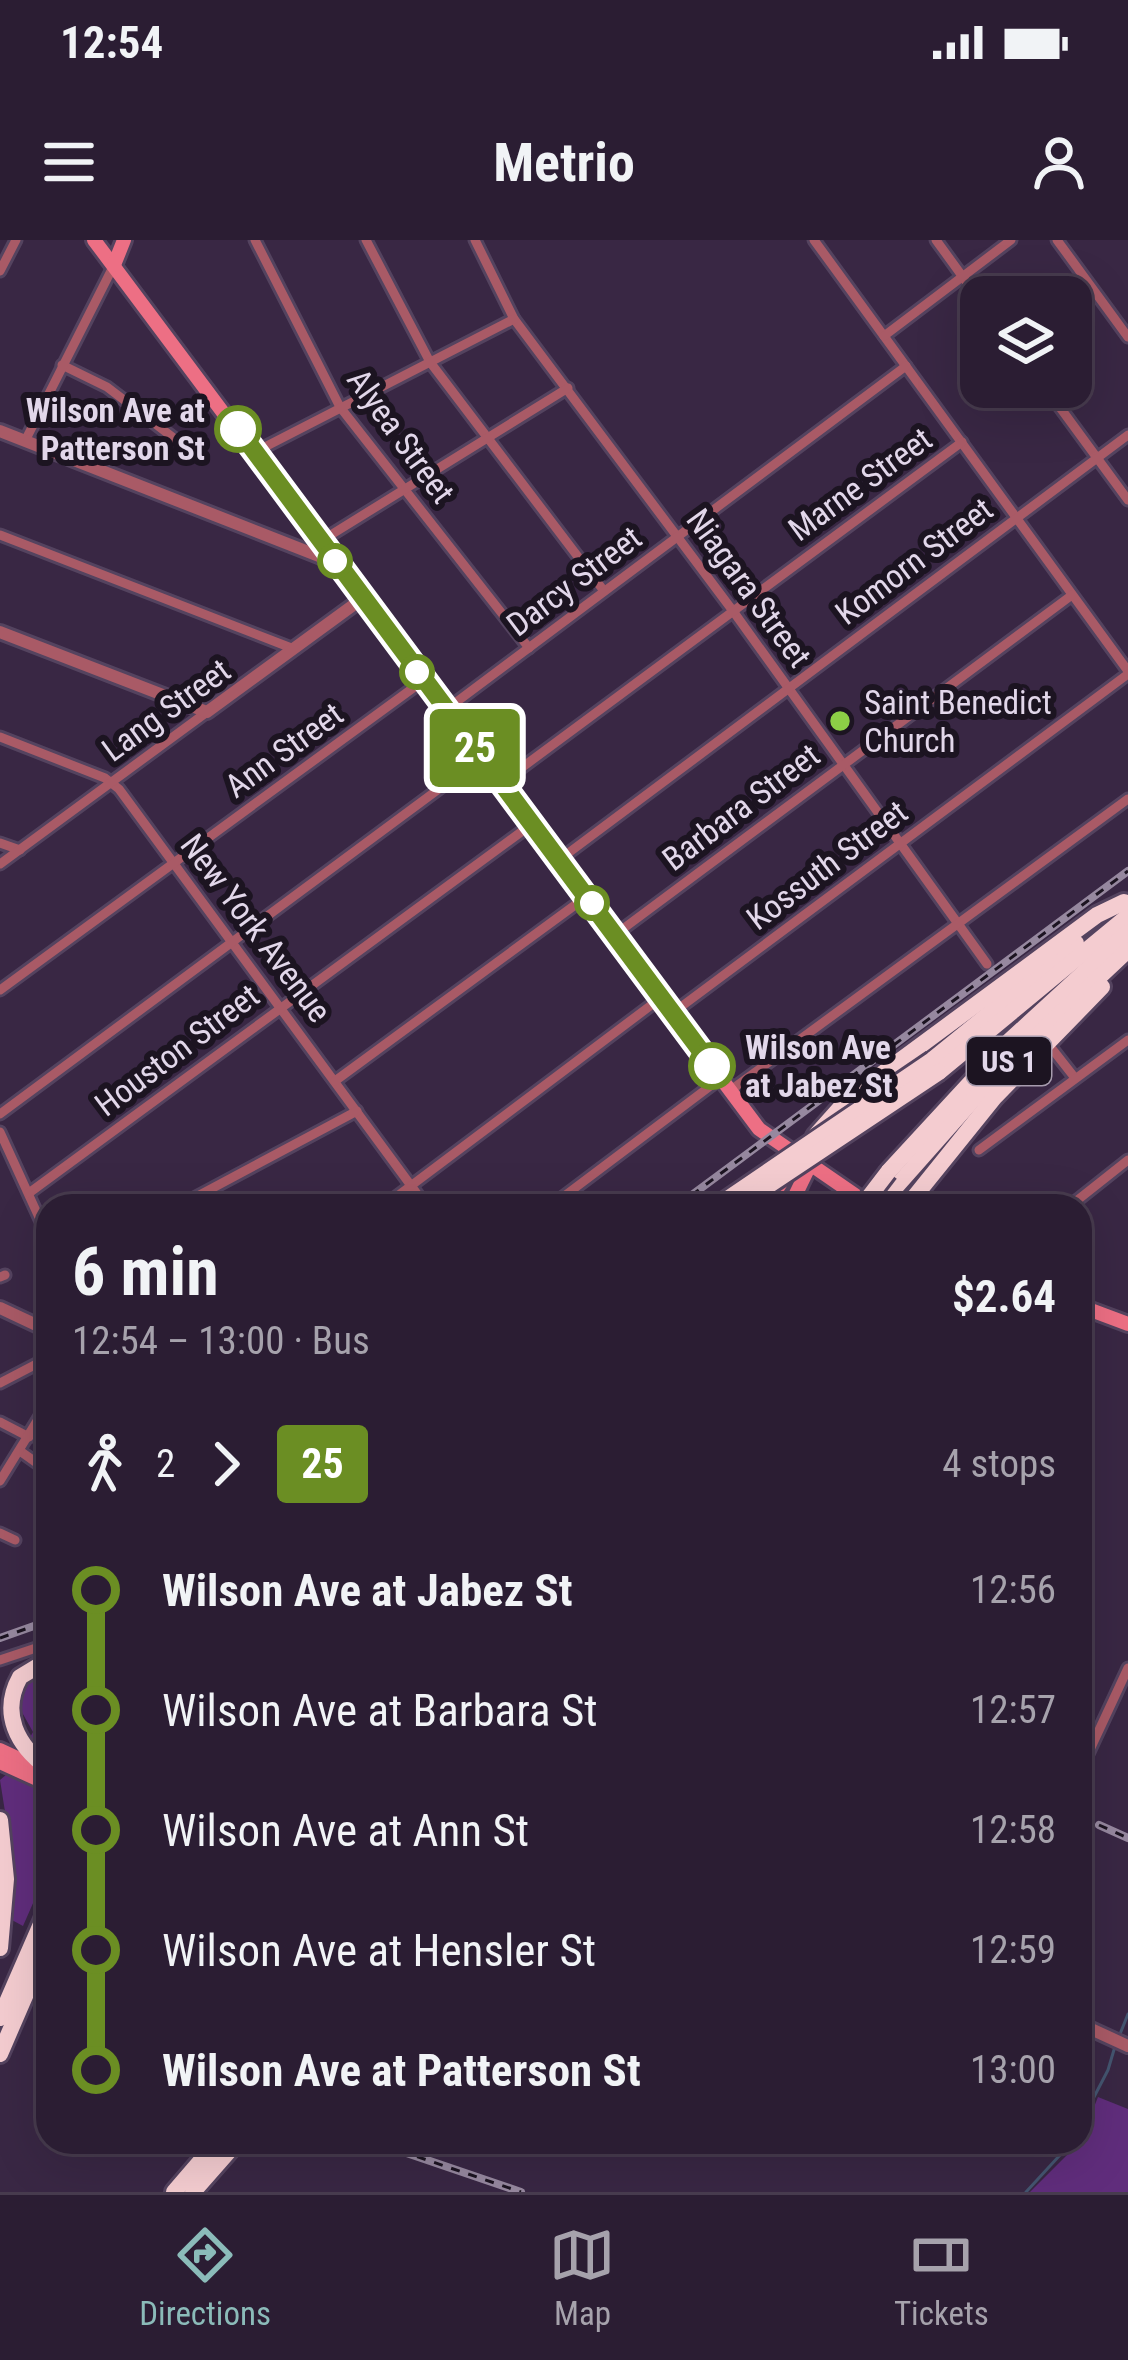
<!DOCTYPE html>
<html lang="en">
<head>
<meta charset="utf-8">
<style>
	body { margin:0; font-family:"Roboto Condensed",sans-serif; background:#372a3f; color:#f1f3f6; height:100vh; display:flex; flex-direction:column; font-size:45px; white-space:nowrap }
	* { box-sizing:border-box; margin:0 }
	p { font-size:39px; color:#a6a2ac }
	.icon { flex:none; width:66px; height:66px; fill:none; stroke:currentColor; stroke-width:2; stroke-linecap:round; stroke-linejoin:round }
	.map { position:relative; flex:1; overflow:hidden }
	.drawer { position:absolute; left:36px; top:954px; width:1056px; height:960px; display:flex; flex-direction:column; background:#2b1d33; border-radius:36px; box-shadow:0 12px 48px #0002,0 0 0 3px #473b4e }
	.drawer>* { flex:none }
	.badge { padding:0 24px; border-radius:9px; font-size:42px; line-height:78px }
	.controls { position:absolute; left:960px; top:36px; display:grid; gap:24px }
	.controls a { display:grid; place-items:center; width:132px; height:132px; border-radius:24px; background:#2b1d33; box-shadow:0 12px 48px #0002,0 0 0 3px #473b4e; font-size:60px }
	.map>.badge { position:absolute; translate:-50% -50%; box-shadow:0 0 0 6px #fff }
	.legs { display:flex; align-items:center; gap:18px; height:132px; padding:0 36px; font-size:39px }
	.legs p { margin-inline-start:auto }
	.summary { display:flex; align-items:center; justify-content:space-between; height:204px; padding:0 36px }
	h1 { font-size:66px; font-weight:700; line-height:90px }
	ul { padding:0 36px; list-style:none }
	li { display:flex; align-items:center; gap:42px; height:120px; font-size:45px }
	li i { display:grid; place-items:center; width:18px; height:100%; margin:0 15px; background:currentColor }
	li i::after { content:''; width:30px; height:30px; margin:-15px; border:9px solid; border-radius:50%; background:#2b1d33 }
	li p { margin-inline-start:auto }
	li:first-child i { background:linear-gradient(#0000 50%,currentColor 0) }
	li:last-child i { background:linear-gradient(currentColor 50%,#0000 0) }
	.status { display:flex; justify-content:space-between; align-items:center; height:84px; padding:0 60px; background:#2b1d33; direction:ltr }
	.status svg { height:33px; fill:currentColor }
	header { display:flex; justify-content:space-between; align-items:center; height:156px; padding:0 36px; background:#2b1d33; font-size:54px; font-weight:700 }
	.dock { display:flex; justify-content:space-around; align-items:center; height:168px; border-top:3px solid #473b4e; background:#2b1d33; font-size:33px; color:#a6a2ac }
	.dock a { display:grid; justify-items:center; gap:6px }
	.dock .current { color:#8bbbb9 }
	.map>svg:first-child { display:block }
	.green { fill:#602d7c }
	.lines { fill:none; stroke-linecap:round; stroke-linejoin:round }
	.stream { stroke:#445570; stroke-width:3 }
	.minor-casing { stroke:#54435f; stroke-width:15 }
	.tertiary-casing { stroke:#54435f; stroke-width:18 }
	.secondary-casing { stroke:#54435f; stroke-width:20 }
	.motorway-casing { stroke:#54435f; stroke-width:22 }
	.minor { stroke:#a95a66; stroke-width:9 }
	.tertiary { stroke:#a95a66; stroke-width:12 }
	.secondary { stroke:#ed6f84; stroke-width:14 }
	.motorway { stroke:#f4ccd0; stroke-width:16 }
	.rail-casing { stroke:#96889f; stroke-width:8 }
	.rail { stroke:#1c1421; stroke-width:3; stroke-dasharray:9; stroke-linecap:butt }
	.motorway-bridge-casing { stroke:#54435f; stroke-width:22; stroke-linecap:butt }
	.motorway-bridge { stroke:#f4ccd0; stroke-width:16 }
	.line-1-casing { stroke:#fff; stroke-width:27 }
	.line-1 { stroke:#6b8e23; stroke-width:18 }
	.stop-1-dot { fill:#fff; stroke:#6b8e23; stroke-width:6 }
	.poi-dot { fill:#8cce46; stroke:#1c1421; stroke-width:4.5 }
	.labels { text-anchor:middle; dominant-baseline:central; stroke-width:12; stroke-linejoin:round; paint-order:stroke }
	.shield { fill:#1c1421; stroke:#a79cae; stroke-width:3 }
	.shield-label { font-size:30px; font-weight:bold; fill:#e2d7ea }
	.stop-label { font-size:33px; font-weight:bold; fill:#e2d7ea; stroke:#1c1421; text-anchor:end }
	.street-label { font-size:33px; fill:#e2d7ea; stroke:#1c1421 }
	.poi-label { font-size:33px; fill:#e2d7ea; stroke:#1c1421; text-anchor:start }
</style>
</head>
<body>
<div class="status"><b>12:54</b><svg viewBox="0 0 49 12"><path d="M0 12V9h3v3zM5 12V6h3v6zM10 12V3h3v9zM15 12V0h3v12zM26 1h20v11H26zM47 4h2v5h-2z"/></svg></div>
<header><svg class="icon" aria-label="menu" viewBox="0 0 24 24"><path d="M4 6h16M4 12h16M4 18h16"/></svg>Metrio<svg class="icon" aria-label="person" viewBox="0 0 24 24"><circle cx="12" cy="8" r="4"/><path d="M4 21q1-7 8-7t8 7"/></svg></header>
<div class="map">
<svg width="1128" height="1952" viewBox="0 0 1128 1952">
	<rect width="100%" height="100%" fill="#392744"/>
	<!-- green -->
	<g class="green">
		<polygon points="48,1435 48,1512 28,1501 33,1492 19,1467 28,1443"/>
		<polygon points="7,1534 48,1552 48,1629 23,1686 10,1679 9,1597 0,1540"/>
		<polygon points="1098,1857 1128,1869 1128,1952 1030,1952 1080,1902"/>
	</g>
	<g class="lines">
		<!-- stream -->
		<g class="stream">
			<polyline points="1120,1794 1128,1774"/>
			<polyline points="1080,1884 1108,1830 1116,1803"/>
			<polyline points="1026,1952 1072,1902"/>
		</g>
		<defs>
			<g id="minor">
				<polyline points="255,0 340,167 529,408"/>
				<polyline points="366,0 430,122 604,351"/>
				<polyline points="475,0 514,79 733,371 987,724"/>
				<polyline points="814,0 1128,431"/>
				<polyline points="936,0 981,62"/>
				<polyline points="1057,0 1128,97"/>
				<polyline points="0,31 16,0"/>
				<polyline points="884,96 1011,0"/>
				<polyline points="62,125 107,147 179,202"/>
				<polyline points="1045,147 1128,260"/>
				<polyline points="25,201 114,25"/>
				<polyline points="255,212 514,79"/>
				<polyline points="0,295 294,409"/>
				<polyline points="321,301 568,148"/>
				<polyline points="447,469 906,126"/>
				<polyline points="0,497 105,538 119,549 426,966"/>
				<polyline points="501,543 962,202"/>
				<polyline points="0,603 20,610"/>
				<polyline points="559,620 1128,195"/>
				<polyline points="0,624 207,472"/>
				<polyline points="616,694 1072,355"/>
				<polyline points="0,750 424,440"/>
				<polyline points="674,772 1128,434"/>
				<polyline points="1053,810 1075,838"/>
				<polyline points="335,841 586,657"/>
				<polyline points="731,850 1128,559"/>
				<polyline points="0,874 482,517"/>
				<polyline points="0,892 48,997"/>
				<polyline points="979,910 1128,800"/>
				<polyline points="29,953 532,584"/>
				<polyline points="179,966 357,871"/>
				<polyline points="384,966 662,757"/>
				<polyline points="551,966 721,838"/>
				<polyline points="1070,966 1128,920"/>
				<polyline points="0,1037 5,1035"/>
				<polyline points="0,1143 48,1118"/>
				<polyline points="0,1182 29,1197"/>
				<polyline points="20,1211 48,1231"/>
				<polyline points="0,1241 48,1163"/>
				<polyline points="0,1293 15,1300"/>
				<polyline points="0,1420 48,1404"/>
				<polyline points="1080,1531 1128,1428"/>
			</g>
			<g id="tertiary">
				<polyline points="0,191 334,322"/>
				<polyline points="0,392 207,472 363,358"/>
				<polyline points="0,1068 47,1090"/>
				<polyline points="1080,1784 1128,1806"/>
			</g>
			<g id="secondary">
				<polyline points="94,0 759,889 871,966"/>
				<polyline points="114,25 124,0"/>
				<polyline points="766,966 784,938"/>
				<polyline points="790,966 809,927"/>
				<polyline points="820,966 863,962"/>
				<polyline points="1080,1066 1128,1084"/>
				<polyline points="0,1510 43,1530"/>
				<polyline points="0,1522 48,1544"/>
			</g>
			<g id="motorway">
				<polyline points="932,820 1076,703"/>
				<polyline points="939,832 1128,676"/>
				<polyline points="815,896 848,859 1097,675 1124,662"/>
				<polyline points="888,932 1007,803 1128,692"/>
				<polyline points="879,966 996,834 1128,710"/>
				<polyline points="907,966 994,858 1102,747"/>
				<path d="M 48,1420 L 20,1437 C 0,1473 17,1506 48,1528"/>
				<polyline points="0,1580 6,1639 0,1708"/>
				<polyline points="0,1778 48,1668"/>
				<polyline points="0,1814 48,1703"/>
				<polyline points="174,1952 217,1902"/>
				<polyline points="193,1952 237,1902"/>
			</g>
		</defs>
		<!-- minor casing -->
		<use href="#minor" class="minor-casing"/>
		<!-- tertiary casing -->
		<use href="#tertiary" class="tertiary-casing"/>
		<!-- secondary casing -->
		<use href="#secondary" class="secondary-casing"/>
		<!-- motorway casing -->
		<use href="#motorway" class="motorway-casing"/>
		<!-- minor -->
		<use href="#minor" class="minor"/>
		<!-- tertiary -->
		<use href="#tertiary" class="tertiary"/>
		<!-- secondary -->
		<use href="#secondary" class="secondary"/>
		<!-- motorway -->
		<use href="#motorway" class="motorway"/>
		<defs>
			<g id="rail">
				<polyline points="677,966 1128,631"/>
				<polyline points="0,1398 48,1381"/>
				<polyline points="1099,1585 1128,1598"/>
				<polyline points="383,1905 521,1952"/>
			</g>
		</defs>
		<!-- rail casing -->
		<use href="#rail" class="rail-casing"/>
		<!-- rail -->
		<use href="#rail" class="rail"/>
		<defs>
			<g id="motorway-bridge">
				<polyline points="717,966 932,820"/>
				<polyline points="738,966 939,832"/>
				<polyline points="862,966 888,932"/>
			</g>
		</defs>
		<!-- motorway-bridge casing -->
		<use href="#motorway-bridge" class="motorway-bridge-casing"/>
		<!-- motorway-bridge -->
		<use href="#motorway-bridge" class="motorway-bridge"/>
	</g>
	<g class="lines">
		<defs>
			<polyline id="line-1" points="238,189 712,826"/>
		</defs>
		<!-- line-1 casing -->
		<use href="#line-1" class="line-1-casing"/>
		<!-- line-1 -->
		<use href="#line-1" class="line-1"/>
	</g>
	<!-- markers -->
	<g class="stop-1-dot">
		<circle cx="238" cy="189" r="21"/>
		<circle cx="335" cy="321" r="15"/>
		<circle cx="417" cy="432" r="15"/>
		<circle cx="592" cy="663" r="15"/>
		<circle cx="712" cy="826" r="21"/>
	</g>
	<circle class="poi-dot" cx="840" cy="481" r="12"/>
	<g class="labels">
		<!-- shield labels -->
		<rect class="shield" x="967" y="797" width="84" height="48" rx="9"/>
		<g class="shield-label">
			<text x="1009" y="821">US 1</text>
		</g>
		<!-- stop labels -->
		<g class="stop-label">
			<text x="205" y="170">Wilson Ave at<tspan x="205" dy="38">Patterson St</tspan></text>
			<text x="745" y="807" text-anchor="start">Wilson Ave<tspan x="745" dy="38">at Jabez St</tspan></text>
		</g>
		<!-- street labels -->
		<g class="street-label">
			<text transform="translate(401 196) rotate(54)">Alyea Street</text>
			<text transform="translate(860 244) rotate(-36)">Marne Street</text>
			<text transform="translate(914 321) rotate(-37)">Komorn Street</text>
			<text transform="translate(574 341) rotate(-37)">Darcy Street</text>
			<text transform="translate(749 348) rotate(54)">Niagara Street</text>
			<text transform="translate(166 470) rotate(-36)">Lang Street</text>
			<text transform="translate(284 510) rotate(-36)">Ann Street</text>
			<text transform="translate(741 567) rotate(-37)">Barbara Street</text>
			<text transform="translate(827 625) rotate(-37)">Kossuth Street</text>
			<text transform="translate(256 688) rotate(53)">New York Avenue</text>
			<text transform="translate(177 810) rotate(-37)">Houston Street</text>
		</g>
		<!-- poi labels -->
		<g class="poi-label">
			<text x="864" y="462">Saint Benedict<tspan x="864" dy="38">Church</tspan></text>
		</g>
	</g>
</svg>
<div class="controls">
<a><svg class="icon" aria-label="layers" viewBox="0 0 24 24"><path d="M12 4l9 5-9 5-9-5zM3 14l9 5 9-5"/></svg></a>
</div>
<b class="badge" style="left:475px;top:508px;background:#6b8e23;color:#fff">25</b>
<section class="drawer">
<div class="summary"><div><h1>6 min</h1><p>12:54 – 13:00 · Bus</p></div><b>$2.64</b></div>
<div class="legs"><svg class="icon" aria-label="walk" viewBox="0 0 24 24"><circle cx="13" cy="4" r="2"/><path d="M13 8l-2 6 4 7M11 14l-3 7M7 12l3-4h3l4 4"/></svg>2<svg class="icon" aria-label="forward" viewBox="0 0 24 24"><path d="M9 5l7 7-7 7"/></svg><b class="badge" style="background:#6b8e23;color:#fff">25</b><p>4 stops</p></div>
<ul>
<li><i style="color:#6b8e23"></i><b>Wilson Ave at Jabez St</b><p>12:56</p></li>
<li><i style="color:#6b8e23"></i><span>Wilson Ave at Barbara St</span><p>12:57</p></li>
<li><i style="color:#6b8e23"></i><span>Wilson Ave at Ann St</span><p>12:58</p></li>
<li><i style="color:#6b8e23"></i><span>Wilson Ave at Hensler St</span><p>12:59</p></li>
<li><i style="color:#6b8e23"></i><b>Wilson Ave at Patterson St</b><p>13:00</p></li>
</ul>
</section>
</div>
<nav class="dock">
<a class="current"><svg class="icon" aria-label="directions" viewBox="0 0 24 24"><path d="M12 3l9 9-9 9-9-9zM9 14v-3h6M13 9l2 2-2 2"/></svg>Directions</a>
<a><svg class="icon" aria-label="map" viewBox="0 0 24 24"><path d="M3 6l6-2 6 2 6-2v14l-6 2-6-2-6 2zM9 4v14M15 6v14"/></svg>Map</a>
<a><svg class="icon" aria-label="tickets" viewBox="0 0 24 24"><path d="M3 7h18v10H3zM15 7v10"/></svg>Tickets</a>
</nav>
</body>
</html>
